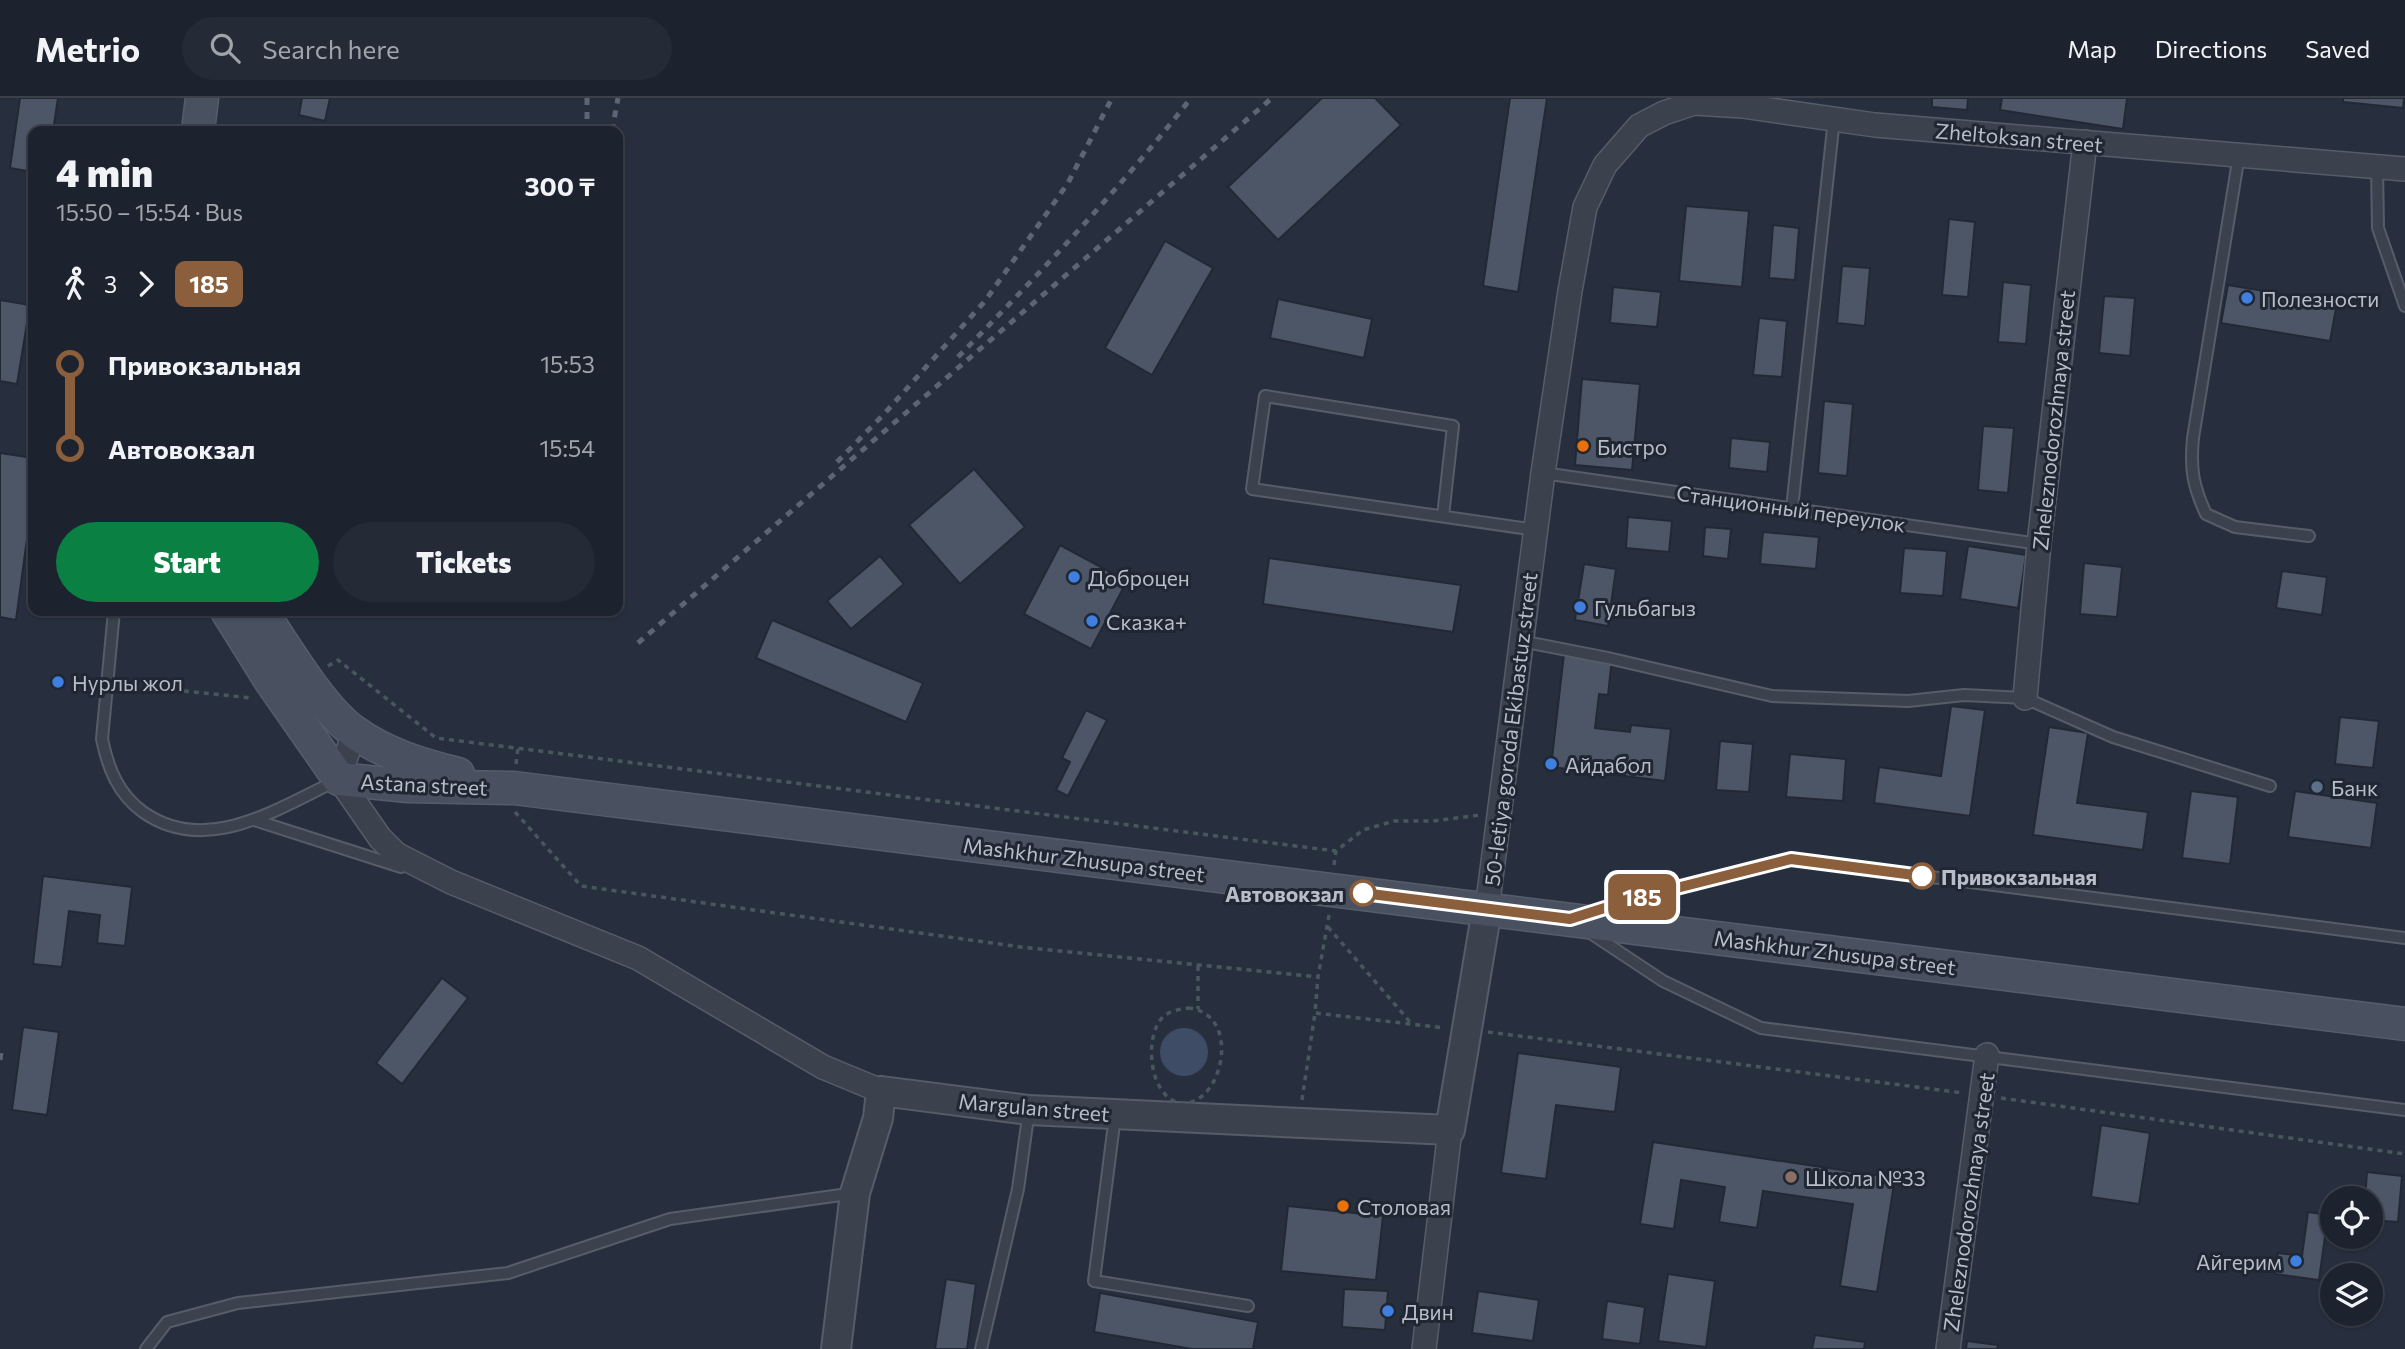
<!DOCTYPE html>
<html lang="en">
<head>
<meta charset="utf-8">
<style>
	body { margin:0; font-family:Commissioner,sans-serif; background:#252b36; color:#f1f3f6; height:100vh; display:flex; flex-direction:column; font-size:26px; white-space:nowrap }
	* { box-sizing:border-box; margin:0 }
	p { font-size:23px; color:#a0a4aa }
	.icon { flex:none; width:38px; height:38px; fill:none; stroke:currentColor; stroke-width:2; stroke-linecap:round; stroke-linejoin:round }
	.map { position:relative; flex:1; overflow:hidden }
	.drawer { position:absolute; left:28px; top:28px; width:595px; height:490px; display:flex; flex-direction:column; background:#1d232e; border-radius:14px; box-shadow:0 2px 5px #0004,0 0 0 2px #3b404a }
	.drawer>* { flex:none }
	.badge { padding:0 14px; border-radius:10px; font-size:24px; line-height:46px }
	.controls { position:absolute; left:2320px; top:1088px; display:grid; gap:14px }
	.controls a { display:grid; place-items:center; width:63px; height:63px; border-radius:50%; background:#1d232e; box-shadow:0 2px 5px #0004,0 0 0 2px #3b404a; font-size:35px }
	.map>.badge { position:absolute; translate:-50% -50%; box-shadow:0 0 0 4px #fff }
	.legs { display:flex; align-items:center; gap:10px; height:77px; padding:0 28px; font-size:23px }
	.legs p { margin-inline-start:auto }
	.overview { display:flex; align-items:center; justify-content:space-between; height:119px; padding:0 28px }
	h1 { font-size:38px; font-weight:800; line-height:52px }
	.cta { display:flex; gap:14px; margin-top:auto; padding:14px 28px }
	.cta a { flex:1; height:80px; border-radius:42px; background:#0b8043; color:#fff; font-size:28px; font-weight:800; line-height:80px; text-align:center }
	.cta a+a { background:#252b36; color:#f1f3f6 }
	ul { padding:0 28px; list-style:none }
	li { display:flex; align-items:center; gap:24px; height:84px; font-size:26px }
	li i { display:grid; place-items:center; width:10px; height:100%; margin:0 9px; background:currentColor }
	li i::after { content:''; width:18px; height:18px; margin:-9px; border:5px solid; border-radius:50%; background:#1d232e }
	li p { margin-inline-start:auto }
	li:first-child i { background:linear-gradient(#0000 50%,currentColor 0) }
	li:last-child i { background:linear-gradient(currentColor 50%,#0000 0) }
	header { display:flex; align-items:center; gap:42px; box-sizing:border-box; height:98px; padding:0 35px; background:#1d232e; border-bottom:2px solid #3b404a }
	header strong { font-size:33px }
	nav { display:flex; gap:38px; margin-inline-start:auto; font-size:24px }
	.search { width:490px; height:63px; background:#252b36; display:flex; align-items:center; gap:18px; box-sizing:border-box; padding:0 24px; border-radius:38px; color:#a0a4aa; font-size:26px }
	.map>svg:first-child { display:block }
	.water { fill:#3e4c66 }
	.building { fill:#4d5667; stroke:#222935; stroke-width:2 }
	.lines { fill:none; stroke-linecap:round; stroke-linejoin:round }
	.service-casing { stroke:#565d69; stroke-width:14 }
	.minor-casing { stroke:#565d69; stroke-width:26 }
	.tertiary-casing { stroke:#565d69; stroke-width:32 }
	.secondary-casing { stroke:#565d69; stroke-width:35 }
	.path { stroke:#47585c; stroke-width:3.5; stroke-dasharray:5 5; stroke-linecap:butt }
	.service { stroke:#3b424e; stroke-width:10 }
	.minor { stroke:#3b424e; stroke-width:23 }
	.tertiary { stroke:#3b424e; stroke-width:28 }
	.secondary { stroke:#495161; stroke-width:32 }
	.rail { stroke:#5d6575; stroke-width:5; stroke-dasharray:7 7; stroke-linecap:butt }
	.line-1-casing { stroke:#fff; stroke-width:16 }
	.line-1 { stroke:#8b5e3c; stroke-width:10 }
	.shop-dot { fill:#3f7fe0; stroke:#202733; stroke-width:2.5 }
	.food-dot { fill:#e8710a; stroke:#202733; stroke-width:2.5 }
	.service-dot { fill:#5c6f8a; stroke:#202733; stroke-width:2.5 }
	.stop-1-dot { fill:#fff; stroke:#8b5e3c; stroke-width:3.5 }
	.education-dot { fill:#8d6e63; stroke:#202733; stroke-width:2.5 }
	.labels { text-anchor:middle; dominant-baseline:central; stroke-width:6; stroke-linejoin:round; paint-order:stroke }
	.street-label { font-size:21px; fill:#b7bdc9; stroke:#202733 }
	.poi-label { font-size:21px; fill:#b7bdc9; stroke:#202733; text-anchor:start }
	.stop-label { font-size:21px; font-weight:bold; fill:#b7bdc9; stroke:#202733; text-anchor:start }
</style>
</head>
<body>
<header>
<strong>Metrio</strong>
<div class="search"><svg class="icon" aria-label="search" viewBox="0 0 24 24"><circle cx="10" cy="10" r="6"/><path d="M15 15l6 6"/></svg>Search here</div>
<nav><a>Map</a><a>Directions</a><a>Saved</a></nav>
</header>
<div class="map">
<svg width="2405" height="1251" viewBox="0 0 2405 1251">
	<rect width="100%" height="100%" fill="#272f3e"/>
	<!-- water -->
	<circle class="water" cx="1184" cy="954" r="24"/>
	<!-- building -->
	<g class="building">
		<polygon points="20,0 58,0 53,33 33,33 33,74 10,70"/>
		<polygon points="302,0 330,0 325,23 299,17"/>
		<polygon points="1322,0 1375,0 1401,27 1278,142 1228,89"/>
		<polygon points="1510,0 1547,0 1518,194 1483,188"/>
		<polygon points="1932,0 1968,0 1967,12 1932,9"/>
		<polygon points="2002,0 2127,0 2123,31 2000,12"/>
		<polygon points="2343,0 2404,0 2403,10 2343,4"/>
		<polygon points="1686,108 1749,113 1742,189 1679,183"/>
		<polygon points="1949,121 1975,124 1968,199 1942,197"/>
		<polygon points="1773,127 1799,130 1795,182 1769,180"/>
		<polygon points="1165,143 1213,170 1152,277 1105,250"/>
		<polygon points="1842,168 1870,170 1865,228 1837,225"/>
		<polygon points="2003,184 2031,187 2026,246 1998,244"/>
		<polygon points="2228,187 2337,205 2330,243 2221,225"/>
		<polygon points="1613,189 1661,194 1657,229 1610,225"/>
		<polygon points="2104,198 2135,200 2130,258 2099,255"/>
		<polygon points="1278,201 1372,221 1364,260 1270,240"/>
		<polygon points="0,202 30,207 17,286 0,283"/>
		<polygon points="1759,220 1787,223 1782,279 1753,277"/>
		<polygon points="1582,281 1640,286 1632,372 1575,367"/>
		<polygon points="1824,303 1853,306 1847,378 1818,375"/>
		<polygon points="1983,328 2014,330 2008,395 1978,392"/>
		<polygon points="1731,340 1770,344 1767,374 1729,370"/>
		<polygon points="0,355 33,360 33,397 16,522 0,519"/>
		<polygon points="974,371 1025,429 960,486 909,427"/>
		<polygon points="1628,419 1672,423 1669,454 1626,450"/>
		<polygon points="1705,429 1731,431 1728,461 1703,458"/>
		<polygon points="1763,434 1819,439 1816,471 1760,466"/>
		<polygon points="1060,447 1127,483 1091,551 1024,516"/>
		<polygon points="1968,448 2026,457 2018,510 1960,501"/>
		<polygon points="1904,450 1947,453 1943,498 1900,495"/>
		<polygon points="880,458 904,486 851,531 827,503"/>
		<polygon points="1269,460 1461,487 1453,534 1263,506"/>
		<polygon points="2084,465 2122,469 2117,519 2080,516"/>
		<polygon points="1584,466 1616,471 1608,528 1575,522"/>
		<polygon points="2282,473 2327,479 2322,517 2276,510"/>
		<polygon points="772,522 923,585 906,624 756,560"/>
		<polygon points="1564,556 1612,561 1608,597 1599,596 1595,630 1630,634 1631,627 1671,631 1665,683 1551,669"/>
		<polygon points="1951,608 1985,612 1970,718 1874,705 1879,669 1941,678"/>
		<polygon points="1086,612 1107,622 1068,698 1056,692 1070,664 1062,660"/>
		<polygon points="2340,619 2379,623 2373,670 2335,666"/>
		<polygon points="2049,629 2088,635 2077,705 2148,714 2143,752 2033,737"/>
		<polygon points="1720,643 1753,646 1749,694 1716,692"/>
		<polygon points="1790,656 1846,661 1843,703 1786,699"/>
		<polygon points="2191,693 2238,699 2230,766 2182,760"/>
		<polygon points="2295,693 2377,705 2371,750 2288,739"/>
		<polygon points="43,778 132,789 125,848 97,845 100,817 69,813 62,869 33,866"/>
		<polygon points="442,880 468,900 402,986 376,965"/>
		<polygon points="23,929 59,934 47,1017 12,1012"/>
		<polygon points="1518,955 1621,969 1615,1014 1556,1007 1546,1081 1501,1075"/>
		<polygon points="2101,1027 2150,1035 2139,1106 2091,1099"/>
		<polygon points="1653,1044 1895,1080 1877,1194 1840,1188 1853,1106 1763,1093 1757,1130 1719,1124 1725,1089 1681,1082 1674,1131 1640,1126"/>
		<polygon points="2367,1074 2402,1078 2398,1124 2371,1122 2371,1101 2365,1101"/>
		<polygon points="1288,1108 1383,1118 1376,1182 1281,1173"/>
		<polygon points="2308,1114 2328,1117 2319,1182 2275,1176 2278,1155 2302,1158"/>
		<polygon points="1668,1176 1715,1183 1706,1249 1658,1243"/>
		<polygon points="946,1181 976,1186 967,1251 935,1251"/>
		<polygon points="1344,1191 1388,1193 1385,1232 1342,1229"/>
		<polygon points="1478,1193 1539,1202 1533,1243 1472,1235"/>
		<polygon points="1100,1195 1258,1224 1253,1251 1192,1251 1094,1234"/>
		<polygon points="1607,1203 1645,1209 1640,1246 1602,1241"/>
		<polygon points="1815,1237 1865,1244 1864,1251 1812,1251"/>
		<polygon points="1967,1243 1998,1247 1997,1251 1966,1251"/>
	</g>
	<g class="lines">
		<defs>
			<g id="service">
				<path d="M 2239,57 L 2193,340 C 2190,371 2193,388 2206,416 L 2235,429 L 2309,438"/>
				<polyline points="2377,68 2378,130 2405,208"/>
				<polyline points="1543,375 2039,446"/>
				<polyline points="1792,410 1834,21"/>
				<polyline points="1443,418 1453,328 1265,298 1252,391 1536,432"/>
				<path d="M 114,513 L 102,641 C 108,670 118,696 143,714 C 207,759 278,710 338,682"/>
				<polyline points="1521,543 1608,560 1772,598 1908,603 1964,597 2025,600 2113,639 2270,688"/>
				<polyline points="254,722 401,769"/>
				<polyline points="1590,815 1633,801 1791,761 2405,840"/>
				<polyline points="1589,834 1663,883 1761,930 2405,1012"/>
				<polyline points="1115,1018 1094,1183 1248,1208"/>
				<polyline points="146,1251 167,1224 238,1205 508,1175 670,1121 855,1095"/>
				<polyline points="981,1251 1018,1091 1029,1012"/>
			</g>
			<g id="minor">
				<polyline points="2025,600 2039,446 2085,44"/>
				<polyline points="354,634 339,681 380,740 396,756 451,784 638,860 823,969 881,993"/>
				<polyline points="1487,811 1543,375 1570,193 1585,109 1605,67 1639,28 1664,15 1694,5 1743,8 1875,27 2405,71"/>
				<polyline points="1424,1251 1450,1032"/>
				<polyline points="1948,1251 1987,957"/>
			</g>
			<polyline id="tertiary" points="836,1251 855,1095 878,1020 881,993 1029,1012 1450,1032 1487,811"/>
			<g id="secondary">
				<polyline points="198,33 202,0"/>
				<polyline points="227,513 270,582 339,681 408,688 514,690 2405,926"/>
				<path d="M 261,513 C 285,548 320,609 353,633 C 384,656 422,667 458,676"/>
			</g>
		</defs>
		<!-- service casing -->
		<use href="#service" class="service-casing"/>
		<!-- minor casing -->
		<use href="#minor" class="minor-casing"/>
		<!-- tertiary casing -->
		<use href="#tertiary" class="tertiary-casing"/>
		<!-- secondary casing -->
		<use href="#secondary" class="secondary-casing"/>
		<!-- path -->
		<g class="path">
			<polyline points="328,568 338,562 436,640 1336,753"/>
			<polyline points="164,591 252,600"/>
			<polyline points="516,666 518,650"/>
			<polyline points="515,714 581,788 1021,849 1318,879"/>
			<polyline points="1334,767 1336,753 1363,732 1394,723 1433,723 1480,717"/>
			<polyline points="1329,817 1318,879 1315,915 1445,930"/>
			<polyline points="1328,829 1411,925"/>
			<polyline points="1198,868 1198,911"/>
			<path d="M 1188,910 C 1243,915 1223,1008 1182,1005 C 1149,1002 1143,938 1163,919 C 1169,913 1180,911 1188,910 Z"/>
			<polyline points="1488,934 1963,995"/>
			<polyline points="2001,1000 2405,1056"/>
			<polyline points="1302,1002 1315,915"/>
		</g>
		<!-- service -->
		<use href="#service" class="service"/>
		<!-- minor -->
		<use href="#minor" class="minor"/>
		<!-- tertiary -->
		<use href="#tertiary" class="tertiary"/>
		<!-- secondary -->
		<use href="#secondary" class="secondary"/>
		<!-- rail -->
		<g class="rail">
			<polyline points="587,0 587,33"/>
			<polyline points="612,33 618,0"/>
			<path d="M 958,259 C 1039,176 1119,92 1191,0"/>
			<polyline points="837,364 885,315 985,203 1068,85 1112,0"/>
			<polyline points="638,545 1272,0"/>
			<polyline points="0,962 1,954"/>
		</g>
	</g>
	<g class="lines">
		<defs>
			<polyline id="line-1" points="1363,795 1570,821 1633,801 1791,761 1922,778"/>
		</defs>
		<!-- line-1 casing -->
		<use href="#line-1" class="line-1-casing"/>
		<!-- line-1 -->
		<use href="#line-1" class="line-1"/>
	</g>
	<!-- markers -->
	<g class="shop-dot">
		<circle cx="2247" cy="200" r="7"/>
		<circle cx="1074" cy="479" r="7"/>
		<circle cx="1580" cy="509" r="7"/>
		<circle cx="1092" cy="523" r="7"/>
		<circle cx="58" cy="584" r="7"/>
		<circle cx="1551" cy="666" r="7"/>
		<circle cx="2296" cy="1163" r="7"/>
		<circle cx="1388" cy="1213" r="7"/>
	</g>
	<g class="food-dot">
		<circle cx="1583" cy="348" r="7"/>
		<circle cx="1343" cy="1108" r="7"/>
	</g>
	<circle class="service-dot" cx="2317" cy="689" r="7"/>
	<g class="stop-1-dot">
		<circle cx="1922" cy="778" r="12"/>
		<circle cx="1363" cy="795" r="12"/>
	</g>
	<circle class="education-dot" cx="1791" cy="1079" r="7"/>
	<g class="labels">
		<!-- street labels -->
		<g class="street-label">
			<text transform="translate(2019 39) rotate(5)">Zheltoksan street</text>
			<text transform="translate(2053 322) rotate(-84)">Zheleznodorozhnaya street</text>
			<text transform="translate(1791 410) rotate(8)">Станционный переулок</text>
			<text transform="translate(1510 631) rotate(-83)">50-letiya goroda Ekibastuz street</text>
			<text transform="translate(424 686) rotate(3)">Astana street</text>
			<text transform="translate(1084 761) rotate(7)">Mashkhur Zhusupa street</text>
			<text transform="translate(1835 854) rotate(7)">Mashkhur Zhusupa street</text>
			<text transform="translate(1034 1009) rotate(5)">Margulan street</text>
			<text transform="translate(1968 1104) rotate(-82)">Zheleznodorozhnaya street</text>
		</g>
		<!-- poi labels -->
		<g class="poi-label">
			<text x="2261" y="200">Полезности</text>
			<text x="1597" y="348">Бистро</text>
			<text x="1088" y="479">Доброцен</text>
			<text x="1594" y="509">Гульбагыз</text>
			<text x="1106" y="523">Сказка+</text>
			<text x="72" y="584">Нурлы жол</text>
			<text x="1565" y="666">Айдабол</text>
			<text x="2331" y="689">Банк</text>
			<text x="1805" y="1079">Школа №33</text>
			<text x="1357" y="1108">Столовая</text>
			<text x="2282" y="1163" text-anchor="end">Айгерим</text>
			<text x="1402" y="1213">Двин</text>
		</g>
		<!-- stop labels -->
		<g class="stop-label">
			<text x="1941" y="778">Привокзальная</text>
			<text x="1344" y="795" text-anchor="end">Автовокзал</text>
		</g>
	</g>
</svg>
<div class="controls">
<a><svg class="icon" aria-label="locate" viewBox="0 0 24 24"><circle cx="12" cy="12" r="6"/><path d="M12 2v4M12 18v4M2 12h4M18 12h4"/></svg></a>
<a><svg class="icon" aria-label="layers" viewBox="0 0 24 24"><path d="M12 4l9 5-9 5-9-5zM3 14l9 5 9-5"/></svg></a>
</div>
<b class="badge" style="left:1642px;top:799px;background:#8b5e3c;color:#fff">185</b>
<section class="drawer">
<div class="overview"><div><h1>4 min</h1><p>15:50 – 15:54 · Bus</p></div><b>300 ₸</b></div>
<div class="legs"><svg class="icon" aria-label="walk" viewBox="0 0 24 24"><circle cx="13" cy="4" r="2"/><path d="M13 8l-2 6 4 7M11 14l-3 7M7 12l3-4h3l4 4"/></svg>3<svg class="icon" aria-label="forward" viewBox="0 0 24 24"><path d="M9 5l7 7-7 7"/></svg><b class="badge" style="background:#8b5e3c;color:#fff">185</b></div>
<ul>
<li><i style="color:#8b5e3c"></i><b>Привокзальная</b><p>15:53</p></li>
<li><i style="color:#8b5e3c"></i><b>Автовокзал</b><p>15:54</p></li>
</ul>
<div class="cta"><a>Start</a><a>Tickets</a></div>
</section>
</div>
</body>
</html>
